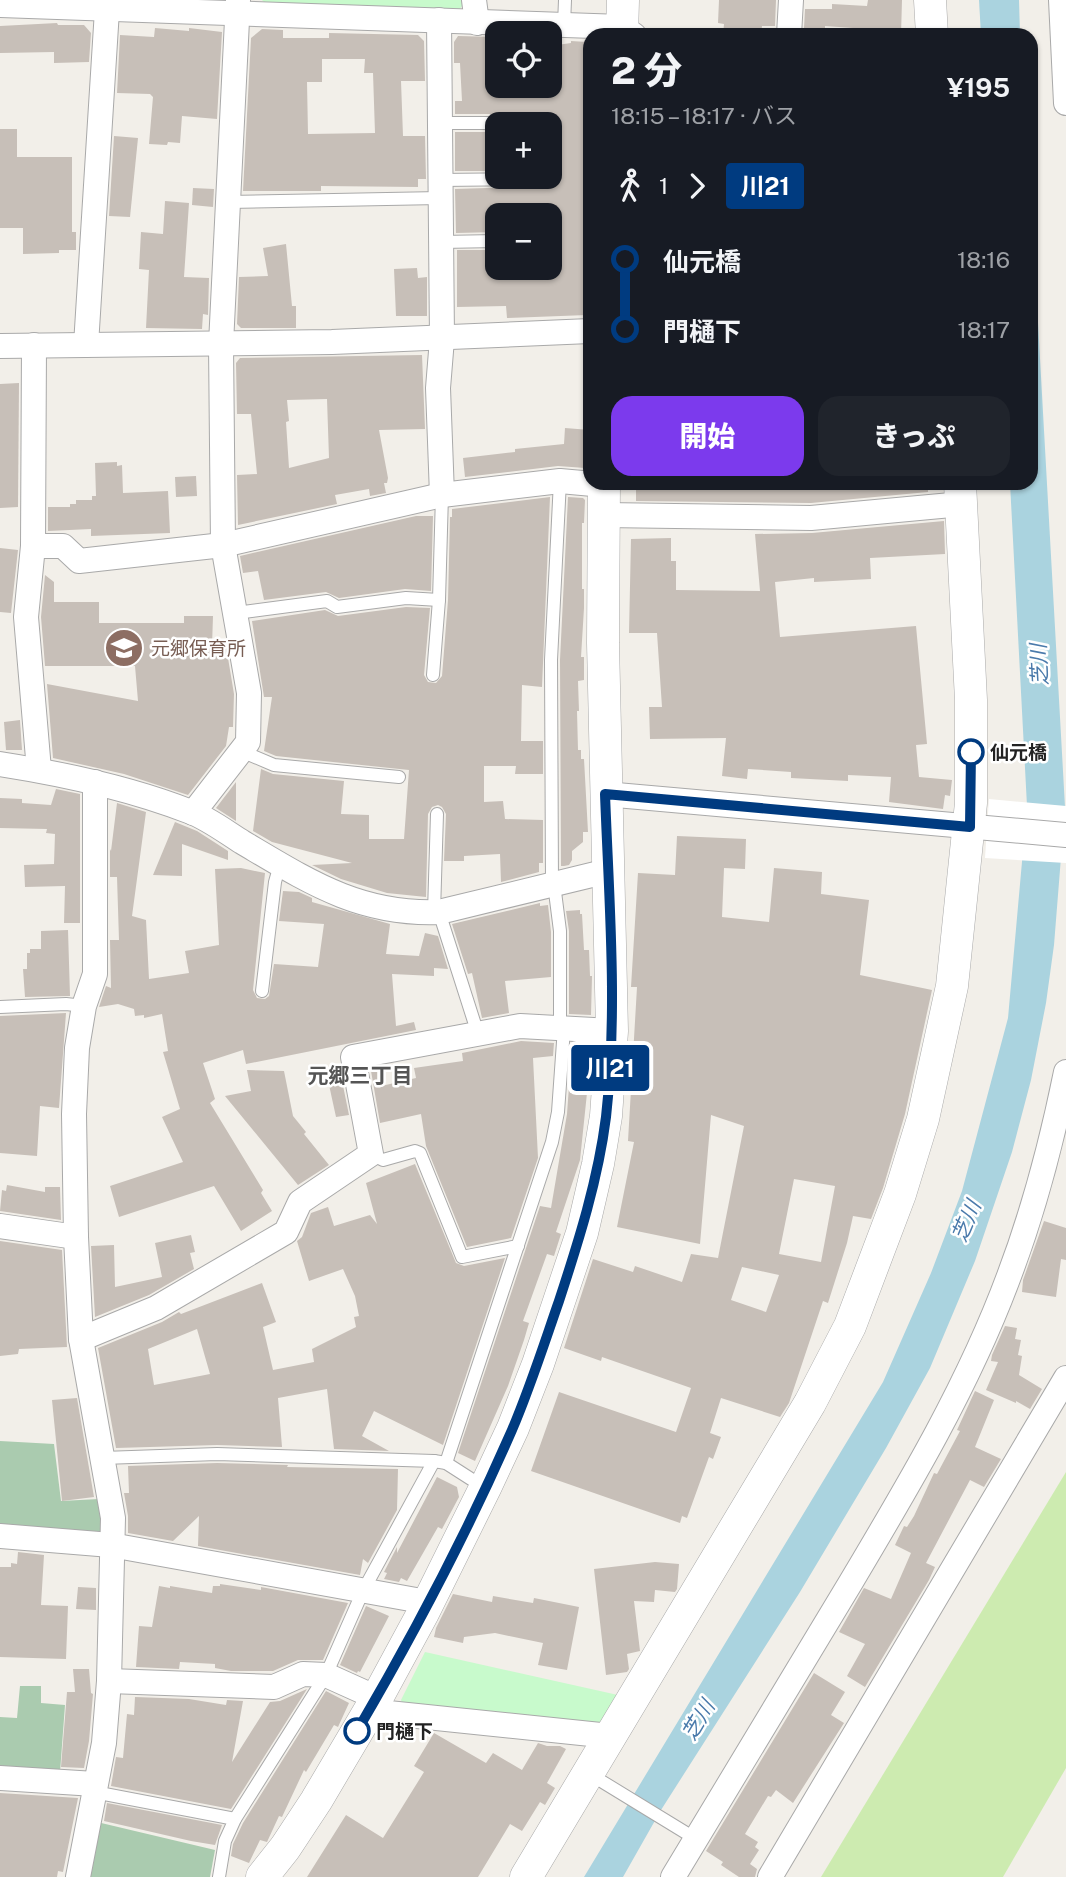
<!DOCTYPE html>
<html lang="ja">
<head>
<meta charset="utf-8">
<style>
	body { margin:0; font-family:"Public Sans","Noto Sans JP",sans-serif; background:#20242c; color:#f1f3f6; height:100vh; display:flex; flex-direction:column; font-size:26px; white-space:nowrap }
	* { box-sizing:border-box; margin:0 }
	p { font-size:23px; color:#9ea1a6 }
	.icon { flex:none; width:38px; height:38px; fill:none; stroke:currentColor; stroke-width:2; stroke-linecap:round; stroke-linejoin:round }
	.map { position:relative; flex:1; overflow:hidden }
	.panel { position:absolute; left:583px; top:28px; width:455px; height:462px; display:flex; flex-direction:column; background:#171b24; border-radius:21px; box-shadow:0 2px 5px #0004 }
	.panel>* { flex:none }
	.badge { padding:0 14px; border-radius:5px; font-size:24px; line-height:46px }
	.controls { position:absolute; left:485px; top:21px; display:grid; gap:14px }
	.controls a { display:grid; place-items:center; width:77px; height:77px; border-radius:14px; background:#171b24; box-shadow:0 2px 5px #0004; font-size:35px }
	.map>.badge { position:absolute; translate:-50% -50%; box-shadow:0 0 0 4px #fff }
	.legs { display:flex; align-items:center; gap:10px; height:77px; padding:0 28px; font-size:23px }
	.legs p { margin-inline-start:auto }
	.overview { display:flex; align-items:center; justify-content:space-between; height:119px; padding:0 28px }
	h1 { font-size:38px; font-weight:800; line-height:52px }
	.primary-button { display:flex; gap:14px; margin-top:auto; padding:14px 28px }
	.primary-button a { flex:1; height:80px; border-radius:21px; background:#7c3aed; color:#fff; font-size:28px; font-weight:800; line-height:80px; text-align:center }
	.primary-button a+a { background:#20242c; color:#f1f3f6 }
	ul { padding:0 28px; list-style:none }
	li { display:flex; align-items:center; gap:24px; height:70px; font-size:26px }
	li i { display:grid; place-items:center; width:10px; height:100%; margin:0 9px; background:currentColor }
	li i::after { content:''; width:18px; height:18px; margin:-9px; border:5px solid; border-radius:50%; background:#171b24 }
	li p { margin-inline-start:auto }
	li:first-child i { background:linear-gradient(#0000 50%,currentColor 0) }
	li:last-child i { background:linear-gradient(currentColor 50%,#0000 0) }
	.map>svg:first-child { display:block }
	.grass { fill:#cdebb0 }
	.cemetery { fill:#aacbaf }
	.park { fill:#c8facc }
	.water { fill:#aad3df }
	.pier { fill:#fff }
	.building { fill:#c7bfb8; fill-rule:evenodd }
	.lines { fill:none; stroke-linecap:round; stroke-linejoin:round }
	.service-casing { stroke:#a9a9a9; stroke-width:14 }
	.minor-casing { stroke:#a9a9a9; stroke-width:26 }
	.tertiary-casing { stroke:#a9a9a9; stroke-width:33 }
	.service { stroke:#fff; stroke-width:12 }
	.minor { stroke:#fff; stroke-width:24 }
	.tertiary { stroke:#fff; stroke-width:32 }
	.line-1-casing { stroke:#fff; stroke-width:16 }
	.line-1 { stroke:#003b80; stroke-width:10 }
	.stop-1-dot { fill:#fff; stroke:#003b80; stroke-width:3.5 }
	.labels { text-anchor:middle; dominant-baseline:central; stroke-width:5; stroke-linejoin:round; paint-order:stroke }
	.education-label { font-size:19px; fill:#785e54; stroke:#fff; text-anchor:start }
	.stop-label { font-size:19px; font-weight:bold; fill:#222; stroke:#fff; text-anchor:start }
	.water-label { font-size:21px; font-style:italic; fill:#4a7aab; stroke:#fff }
	.neighbourhood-label { font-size:21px; font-weight:bold; fill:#555; stroke:#fff }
</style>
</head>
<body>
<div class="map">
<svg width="1066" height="1877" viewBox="0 0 1066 1877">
	<rect width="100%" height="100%" fill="#f2efe9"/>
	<!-- grass -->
	<polygon class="grass" points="1066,1472 1066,1768 1003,1877 821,1877"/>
	<!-- cemetery -->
	<g class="cemetery">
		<polygon points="0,1441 54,1444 61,1501 99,1499 104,1527 99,1532 0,1526"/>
		<polygon points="20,1686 41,1686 41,1703 65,1705 60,1772 0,1767 0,1717 17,1718"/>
		<polygon points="97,1822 215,1850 210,1877 87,1877"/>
	</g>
	<!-- park -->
	<g class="park">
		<polygon points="262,0 467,0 458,11 265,3"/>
		<polygon points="425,1652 618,1695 603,1726 403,1705 401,1700"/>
	</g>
	<!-- water -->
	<g class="water">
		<polygon points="979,0 1019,0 1020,35 981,35"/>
		<polygon points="1031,197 1065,807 1054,945 1046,1003 1031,1080 1012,1152 975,1261 930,1368 886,1448 800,1592 661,1810 623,1877 584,1877 883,1382 931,1273 962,1191 1008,1018 1027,806 1010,483 1031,483"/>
	</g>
	<!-- pier -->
	<polygon class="pier" points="989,799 1066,806 1066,863 985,858"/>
	<!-- building -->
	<g class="building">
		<polygon points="719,0 776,0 775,26 762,26 761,35 723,35 724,24 718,23"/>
		<polygon points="868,0 902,0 901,35 866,35 867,29 825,26 825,29 804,28 805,9 832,9 832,4 867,6"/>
		<polygon points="57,23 58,25 84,25 91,33 89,62 54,63 54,52 0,53 0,26"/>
		<polygon points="155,28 189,31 189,28 222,32 217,119 182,116 180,143 168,142 167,145 149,144 153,97 150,94 117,93 120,35 154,37"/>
		<path d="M 262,29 L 283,30 L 283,38 L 329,38 L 329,33 L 418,35 L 424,41 L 425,81 L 401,81 L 403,136 L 425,136 L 426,179 L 418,179 L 418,187 L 321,186 L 321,191 L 243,191 L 251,38 ZM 322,59 L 365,59 L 364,73 L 373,73 L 375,133 L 308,134 L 307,82 L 322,82 Z"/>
		<polygon points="458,36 497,37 497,86 550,86 550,46 571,43 571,41 587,42 586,56 590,56 590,265 587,315 507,318 506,306 457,307 457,250 497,250 497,268 550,268 550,215 497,215 497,232 456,233 455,189 550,186 550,123 545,120 545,114 455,114 455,101 462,101 460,63 454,63 454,42"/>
		<polygon points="0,129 17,129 17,157 72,157 72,232 76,232 76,250 59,250 59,253 23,254 23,228 0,228"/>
		<rect x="455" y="132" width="42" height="39"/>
		<polygon points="114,136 138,138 130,217 109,216"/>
		<polygon points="193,188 214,189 213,207 192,205"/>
		<polygon points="165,201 189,203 184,277 209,278 208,315 203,314 202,329 146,328 149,270 139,269 141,232 163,234"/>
		<polygon points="286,244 292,306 296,306 296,328 241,328 237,324 239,277 268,276 263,248"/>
		<polygon points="417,268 418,278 427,277 427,316 396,316 394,269"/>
		<path d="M 422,355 L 425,429 L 379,430 L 388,478 L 387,483 L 384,483 L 386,493 L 370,496 L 369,489 L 335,495 L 337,504 L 238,525 L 237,475 L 257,474 L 251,414 L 237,414 L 236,363 L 240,358 ZM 327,399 L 329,458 L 289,468 L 286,422 L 289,421 L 287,400 Z"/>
		<polygon points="19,383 18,507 0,508 0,384"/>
		<polygon points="565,428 590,430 590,464 585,468 558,466 465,477 463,458 515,452 515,449 564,444"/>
		<polygon points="117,462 117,466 122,465 123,493 168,491 170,533 91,536 91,529 48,531 48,507 70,507 70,504 76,504 76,500 92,500 92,496 96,496 95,463"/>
		<polygon points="196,476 197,496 176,497 175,477"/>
		<polygon points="636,483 928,483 928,492 811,503 636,501"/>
		<polygon points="550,497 542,687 522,685 521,741 543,741 543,774 515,774 516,766 484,766 484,802 503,801 505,819 543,820 543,863 539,863 539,872 501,882 500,854 464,856 464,861 444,861 446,814 442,807 438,805 432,807 428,814 426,897 387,893 341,879 312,865 352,863 272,842 253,831 261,769 273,774 344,781 341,814 369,815 369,839 404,839 409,770 276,756 264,751 272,697 264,697 252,621 325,610 338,616 406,607 430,608 424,675 428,682 436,683 442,676 448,600 450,517 452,517 452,509"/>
		<polygon points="568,497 583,498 585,500 584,523 582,523 582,589 584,589 584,608 581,657 584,657 584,680 578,681 579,711 577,711 578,750 581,750 581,759 584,759 588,832 583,832 583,842 572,851 572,860 569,865 564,866 561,866 560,660"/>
		<polygon points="416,516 433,516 431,591 405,589 339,598 326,592 264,600 258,571 243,573 240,556"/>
		<polygon points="944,521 945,554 870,558 871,579 814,582 814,578 775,582 780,637 916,626 927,744 916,745 919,777 952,780 950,796 945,795 943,809 889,802 891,777 848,775 848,781 791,778 791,772 748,769 747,779 722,776 726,738 650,739 649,707 662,707 657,633 629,633 631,539 671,538 671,561 676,561 676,590 760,591 755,534 812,533"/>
		<polygon points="0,548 18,550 11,613 0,612"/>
		<polygon points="45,575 54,582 54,602 99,602 99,623 184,623 184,616 213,616 212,646 226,646 234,694 233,727 229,727 226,746 188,795 124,774 53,758 47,684 138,701 135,666 45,666 41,617"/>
		<polygon points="20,720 22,750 6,750 4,722"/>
		<polygon points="236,782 236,821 216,808"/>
		<polygon points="56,789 80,794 80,923 64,923 65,886 25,887 24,865 54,864 55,834 46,833 47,829 0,828 0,798 22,799 22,803 51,805"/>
		<polygon points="117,803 146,812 132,916 146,920 149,979 189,973 185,951 219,945 215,869 241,868 265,873 253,990 257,998 265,999 269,996 274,964 318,967 324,924 279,921 283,891 299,892 312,898 312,902 390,924 386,954 419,956 425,933 438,936 448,969 434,968 434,976 392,974 396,1026 414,1022 416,1030 246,1064 243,1050 203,1063 215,1099 210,1103 263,1190 261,1193 272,1211 241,1231 214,1186 119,1217 110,1186 183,1162 162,1117 180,1109 163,1052 168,1051 162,1014 144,1018 144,1015 135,1016 134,1009 118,1004 99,1007 106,986 111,988 110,940 119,940 117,877 110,877 110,849 111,851"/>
		<polygon points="175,822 197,831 228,851 228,860 182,844 182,876 153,875"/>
		<path d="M 677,836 L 746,839 L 745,869 L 724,868 L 722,917 L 769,922 L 774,868 L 822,872 L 821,894 L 869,900 L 860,975 L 932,990 L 905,1114 L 883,1188 L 871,1219 L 853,1216 L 847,1243 L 828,1303 L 823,1301 L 789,1403 L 780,1417 L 721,1398 L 710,1433 L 721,1437 L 713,1459 L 709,1457 L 687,1518 L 682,1516 L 680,1523 L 531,1471 L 559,1392 L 676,1432 L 691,1388 L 602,1357 L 601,1361 L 564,1348 L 593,1259 L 633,1272 L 635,1266 L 682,1282 L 691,1254 L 718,1258 L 744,1126 L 711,1115 L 700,1244 L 617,1227 L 634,1142 L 628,1141 L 637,987 L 631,987 L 638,873 L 675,875 ZM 794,1179 L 835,1186 L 821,1262 L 779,1254 ZM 742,1267 L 779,1275 L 766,1312 L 731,1300 Z"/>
		<polygon points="540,903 540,906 548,905 551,932 551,977 505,981 509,1013 482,1018 472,973 468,974 452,924"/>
		<polygon points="580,910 580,914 582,914 584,950 589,950 590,976 592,976 591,1015 569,1014 569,931 566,911"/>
		<polygon points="68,930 70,996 25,997 23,969 27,969 27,953 30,953 30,949 41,949 41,931"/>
		<polygon points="66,1013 59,1108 40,1106 37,1156 0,1153 0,1016"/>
		<polygon points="521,1041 554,1043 553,1056 533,1058 538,1158 511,1238 467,1247 426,1146 421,1114 380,1123 371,1071 377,1071 377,1087 416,1078 414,1068 463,1061 462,1053"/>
		<polygon points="572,1044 592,1045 580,1160 556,1232 561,1234 554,1256 547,1254 523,1321 529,1323 524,1340 508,1386 475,1461 458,1453 540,1206 551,1208 567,1114"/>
		<polygon points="247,1070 284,1071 293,1116 306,1132 304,1134 329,1165 298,1185 225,1096 251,1091"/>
		<polygon points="326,1071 340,1071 349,1115 336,1117"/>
		<path d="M 415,1164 L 456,1263 L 464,1266 L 505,1258 L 443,1445 L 374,1411 L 362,1436 L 389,1451 L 334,1449 L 327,1389 L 278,1398 L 282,1447 L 217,1445 L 116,1448 L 98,1348 L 162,1322 L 179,1312 L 181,1314 L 262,1283 L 276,1322 L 263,1327 L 273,1370 L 314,1362 L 312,1349 L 356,1327 L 354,1317 L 359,1316 L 355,1296 L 343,1269 L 309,1281 L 297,1241 L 302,1237 L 311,1213 L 328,1207 L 334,1226 L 370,1215 L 377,1224 L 366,1183 ZM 197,1329 L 210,1374 L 154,1385 L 148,1349 Z"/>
		<polygon points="7,1185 45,1192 45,1187 60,1187 61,1220 0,1211 2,1190 6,1191"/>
		<polygon points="1044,1221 1066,1228 1066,1260 1061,1259 1056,1297 1022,1292 1023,1280"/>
		<polygon points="191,1235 195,1252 190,1253 194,1269 149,1295 95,1317 91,1246 114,1245 115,1287 162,1277 155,1243"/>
		<polygon points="0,1241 62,1250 67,1347 19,1349 18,1354 0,1356"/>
		<polygon points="1005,1326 1017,1328 1015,1339 1021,1340 1018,1355 1022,1356 1019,1375 1042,1389 1030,1409 1016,1401 1016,1403 986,1390 998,1362 991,1361 992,1355"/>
		<polygon points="975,1391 994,1400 975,1447 1001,1459 984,1487 970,1480 926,1563 935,1567 929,1580 865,1687 847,1676 865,1644 839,1632 864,1588 891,1599 911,1553 895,1545 904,1526 907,1527 914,1516 934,1473 937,1474 960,1431 957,1430"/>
		<polygon points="77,1398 94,1497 62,1501 52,1400"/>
		<polygon points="217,1463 288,1465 287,1467 398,1469 397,1510 368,1563 363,1559 360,1575 198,1546 199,1516 173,1541 128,1533 128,1516 124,1493 129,1493 128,1466"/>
		<polygon points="437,1477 457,1487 459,1497 442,1529 438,1527 407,1581 401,1578 399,1582 384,1579 387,1573 384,1572 397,1547 397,1553"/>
		<polygon points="18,1552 44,1555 41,1605 68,1606 66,1659 0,1657 0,1567 11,1567 11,1563 17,1564"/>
		<polygon points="655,1562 679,1564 677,1589 675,1592 655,1590 654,1602 634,1601 640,1651 627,1654 629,1669 627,1672 606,1675 594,1569"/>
		<polygon points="220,1584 261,1590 261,1587 348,1603 323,1660 298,1660 273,1671 231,1671 215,1668 215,1664 180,1662 179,1669 136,1667 139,1626 152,1627 159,1586 170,1588 170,1586 212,1593 213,1586 220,1586"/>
		<polygon points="78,1587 96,1588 96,1610 76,1609"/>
		<polygon points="453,1594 492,1602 493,1596 533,1603 534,1598 579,1607 567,1670 538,1665 543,1643 495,1633 464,1637 463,1643 434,1637 436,1628"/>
		<polygon points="366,1606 389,1616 360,1672 358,1671 357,1673 340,1665"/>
		<polygon points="73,1669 89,1669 91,1693 93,1694 89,1741 84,1768 61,1767 67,1692 75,1692"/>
		<polygon points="814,1673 845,1692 831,1715 844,1723 793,1803 776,1790 771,1797 768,1796 745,1834 758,1842 755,1847 759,1850 750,1864 757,1869 755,1877 739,1877 721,1865 723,1862 706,1851"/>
		<polygon points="307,1689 231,1809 111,1786 116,1757 123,1758 127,1714 134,1715 135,1697 189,1699 226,1705 227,1700 243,1701 232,1762 270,1702 280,1701"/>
		<polygon points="326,1691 349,1703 338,1727 334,1725 306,1772 304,1770 282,1817 279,1816 267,1842 260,1840 249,1863 231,1856 233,1844 243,1823"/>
		<polygon points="434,1733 486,1763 493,1753 522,1770 538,1743 547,1746 560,1746 566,1749 547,1783 555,1788 545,1805 540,1802 522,1831 510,1824 478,1877 307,1877 346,1815 383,1838 424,1772 414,1766"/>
		<polygon points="0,1793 78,1798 63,1872 58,1871 57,1877 0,1877"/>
		<polygon points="107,1803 222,1825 215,1845 191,1841 104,1821"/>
	</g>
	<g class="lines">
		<defs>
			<g id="service">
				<polyline points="564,25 565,0"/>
				<polyline points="440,123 526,123"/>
				<polyline points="440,180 537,179"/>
				<polyline points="228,202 440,198"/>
				<polyline points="441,242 497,241"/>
				<polyline points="236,613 327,601 337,607 406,598 439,600"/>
				<polyline points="433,675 439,600 442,495"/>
				<polyline points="241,751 274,765 399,777"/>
				<polyline points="552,884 551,660 560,481"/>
				<polyline points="554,884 560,931 560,1028"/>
				<polyline points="434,912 437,814"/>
				<polyline points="439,912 478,1034"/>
				<polyline points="262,991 275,882 280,864"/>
				<polyline points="0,1007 66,1004 84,1006"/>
				<polyline points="371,1154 383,1160 415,1151 420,1153 462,1257 518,1246"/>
				<polyline points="103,1458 217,1454 434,1461 446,1463 485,1488"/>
				<polyline points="446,1463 552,1142 558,1112 564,1028"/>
				<polyline points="588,1773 696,1839"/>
				<polyline points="94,1792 235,1819"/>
				<polyline points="219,1877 225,1841 235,1819 326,1675 363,1591 434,1461"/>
			</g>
			<g id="minor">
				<polyline points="474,0 477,23"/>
				<polyline points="1061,0 1066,103"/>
				<polyline points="0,5 622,27 634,35"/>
				<polyline points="439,20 442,339 438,388 442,495"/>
				<polyline points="789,35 791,0"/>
				<polyline points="34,345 33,546 26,617 39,770"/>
				<polyline points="86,345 107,10"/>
				<polyline points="0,346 332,342 590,331"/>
				<polyline points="604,515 811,518 962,504"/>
				<polyline points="33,546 63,546 79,561 223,545 442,495 560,481 604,485"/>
				<path d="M 0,764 C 64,774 130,788 191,812 C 209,819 226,832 242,842 C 308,881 359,915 439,912 L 608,871"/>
				<polyline points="605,794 1066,835"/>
				<polyline points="193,813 248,742 249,693 223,545 221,344 238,0"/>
				<polyline points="0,1226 76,1237"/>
				<polyline points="81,1339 156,1308 286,1232 300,1202 371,1154 353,1057 520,1026 612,1031"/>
				<polyline points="0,1536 111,1545 427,1602"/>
				<polyline points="109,1681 274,1687 303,1674 326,1675 377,1698"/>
				<polyline points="369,1711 610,1736"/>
				<polyline points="0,1778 95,1784"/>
				<polyline points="78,1877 104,1743 109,1681 113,1518 81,1339 76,1237 74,1114 77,1048 84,1006 95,974 95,782"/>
				<path d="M 673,1877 C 732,1779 792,1681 851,1582 C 910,1483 969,1384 1009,1276 C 1034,1210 1052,1141 1066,1072"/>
				<polyline points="770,1877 1066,1378"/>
			</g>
			<g id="tertiary">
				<polyline points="930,0 932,35"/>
				<polyline points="622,35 623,0"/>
				<polyline points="262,1877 285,1848 316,1801 377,1698 423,1613 485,1488 513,1428 538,1364 582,1233 598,1164 606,1116 612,1031 603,643 604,483"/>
				<polyline points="526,1877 810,1403 850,1326 900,1194 923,1119 952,986 971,803 971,700 960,483"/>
			</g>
		</defs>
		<!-- service casing -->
		<use href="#service" class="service-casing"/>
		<!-- minor casing -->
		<use href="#minor" class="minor-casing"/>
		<!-- tertiary casing -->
		<use href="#tertiary" class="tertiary-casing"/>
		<!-- service -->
		<use href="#service" class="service"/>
		<!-- minor -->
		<use href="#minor" class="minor"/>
		<!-- tertiary -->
		<use href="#tertiary" class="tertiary"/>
	</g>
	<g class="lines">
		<defs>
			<path id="line-1" d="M 357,1731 C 414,1634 467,1533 512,1430 C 530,1388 544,1344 559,1301 C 579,1240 598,1180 606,1117 C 618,1010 609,901 605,794 L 970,827 L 971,752"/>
		</defs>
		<!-- line-1 casing -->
		<use href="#line-1" class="line-1-casing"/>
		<!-- line-1 -->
		<use href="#line-1" class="line-1"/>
	</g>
	<!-- icons -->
	<defs>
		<symbol id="school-disc" viewBox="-11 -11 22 22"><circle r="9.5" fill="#8d6e63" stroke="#fff"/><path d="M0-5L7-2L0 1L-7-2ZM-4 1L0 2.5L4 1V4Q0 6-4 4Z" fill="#fff"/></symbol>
	</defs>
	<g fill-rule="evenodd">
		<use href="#school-disc" x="102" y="626" width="44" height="44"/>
	</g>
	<!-- markers -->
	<g class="stop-1-dot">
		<circle cx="971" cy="752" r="12"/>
		<circle cx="357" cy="1731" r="12"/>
	</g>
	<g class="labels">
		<!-- education labels -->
		<g class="education-label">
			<text x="151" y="648">元郷保育所</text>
		</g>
		<!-- stop labels -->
		<g class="stop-label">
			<text x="990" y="752">仙元橋</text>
			<text x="376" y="1731">門樋下</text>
		</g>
		<!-- water labels -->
		<g class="water-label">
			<text transform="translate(1039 665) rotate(-93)">芝川</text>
			<text transform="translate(966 1221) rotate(-67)">芝川</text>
			<text transform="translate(698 1720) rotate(-59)">芝川</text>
		</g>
		<!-- neighbourhood labels -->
		<g class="neighbourhood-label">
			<text x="360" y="1075">元郷三丁目</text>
		</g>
	</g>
</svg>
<div class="controls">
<a><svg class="icon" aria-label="locate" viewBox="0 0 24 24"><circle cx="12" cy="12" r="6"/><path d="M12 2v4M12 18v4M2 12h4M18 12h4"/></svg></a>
<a>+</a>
<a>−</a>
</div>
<b class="badge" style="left:610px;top:1068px;background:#003b80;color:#fff">川21</b>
<section class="panel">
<div class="overview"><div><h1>2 分</h1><p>18:15 – 18:17 · バス</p></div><b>¥195</b></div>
<div class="legs"><svg class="icon" aria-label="walk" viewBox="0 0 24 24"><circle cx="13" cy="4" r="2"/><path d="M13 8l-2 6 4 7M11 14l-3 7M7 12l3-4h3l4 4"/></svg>1<svg class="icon" aria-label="forward" viewBox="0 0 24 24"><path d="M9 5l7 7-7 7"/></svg><b class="badge" style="background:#003b80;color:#fff">川21</b></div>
<ul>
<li><i style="color:#003b80"></i><b>仙元橋</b><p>18:16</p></li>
<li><i style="color:#003b80"></i><b>門樋下</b><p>18:17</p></li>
</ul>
<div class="primary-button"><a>開始</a><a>きっぷ</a></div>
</section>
</div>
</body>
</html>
